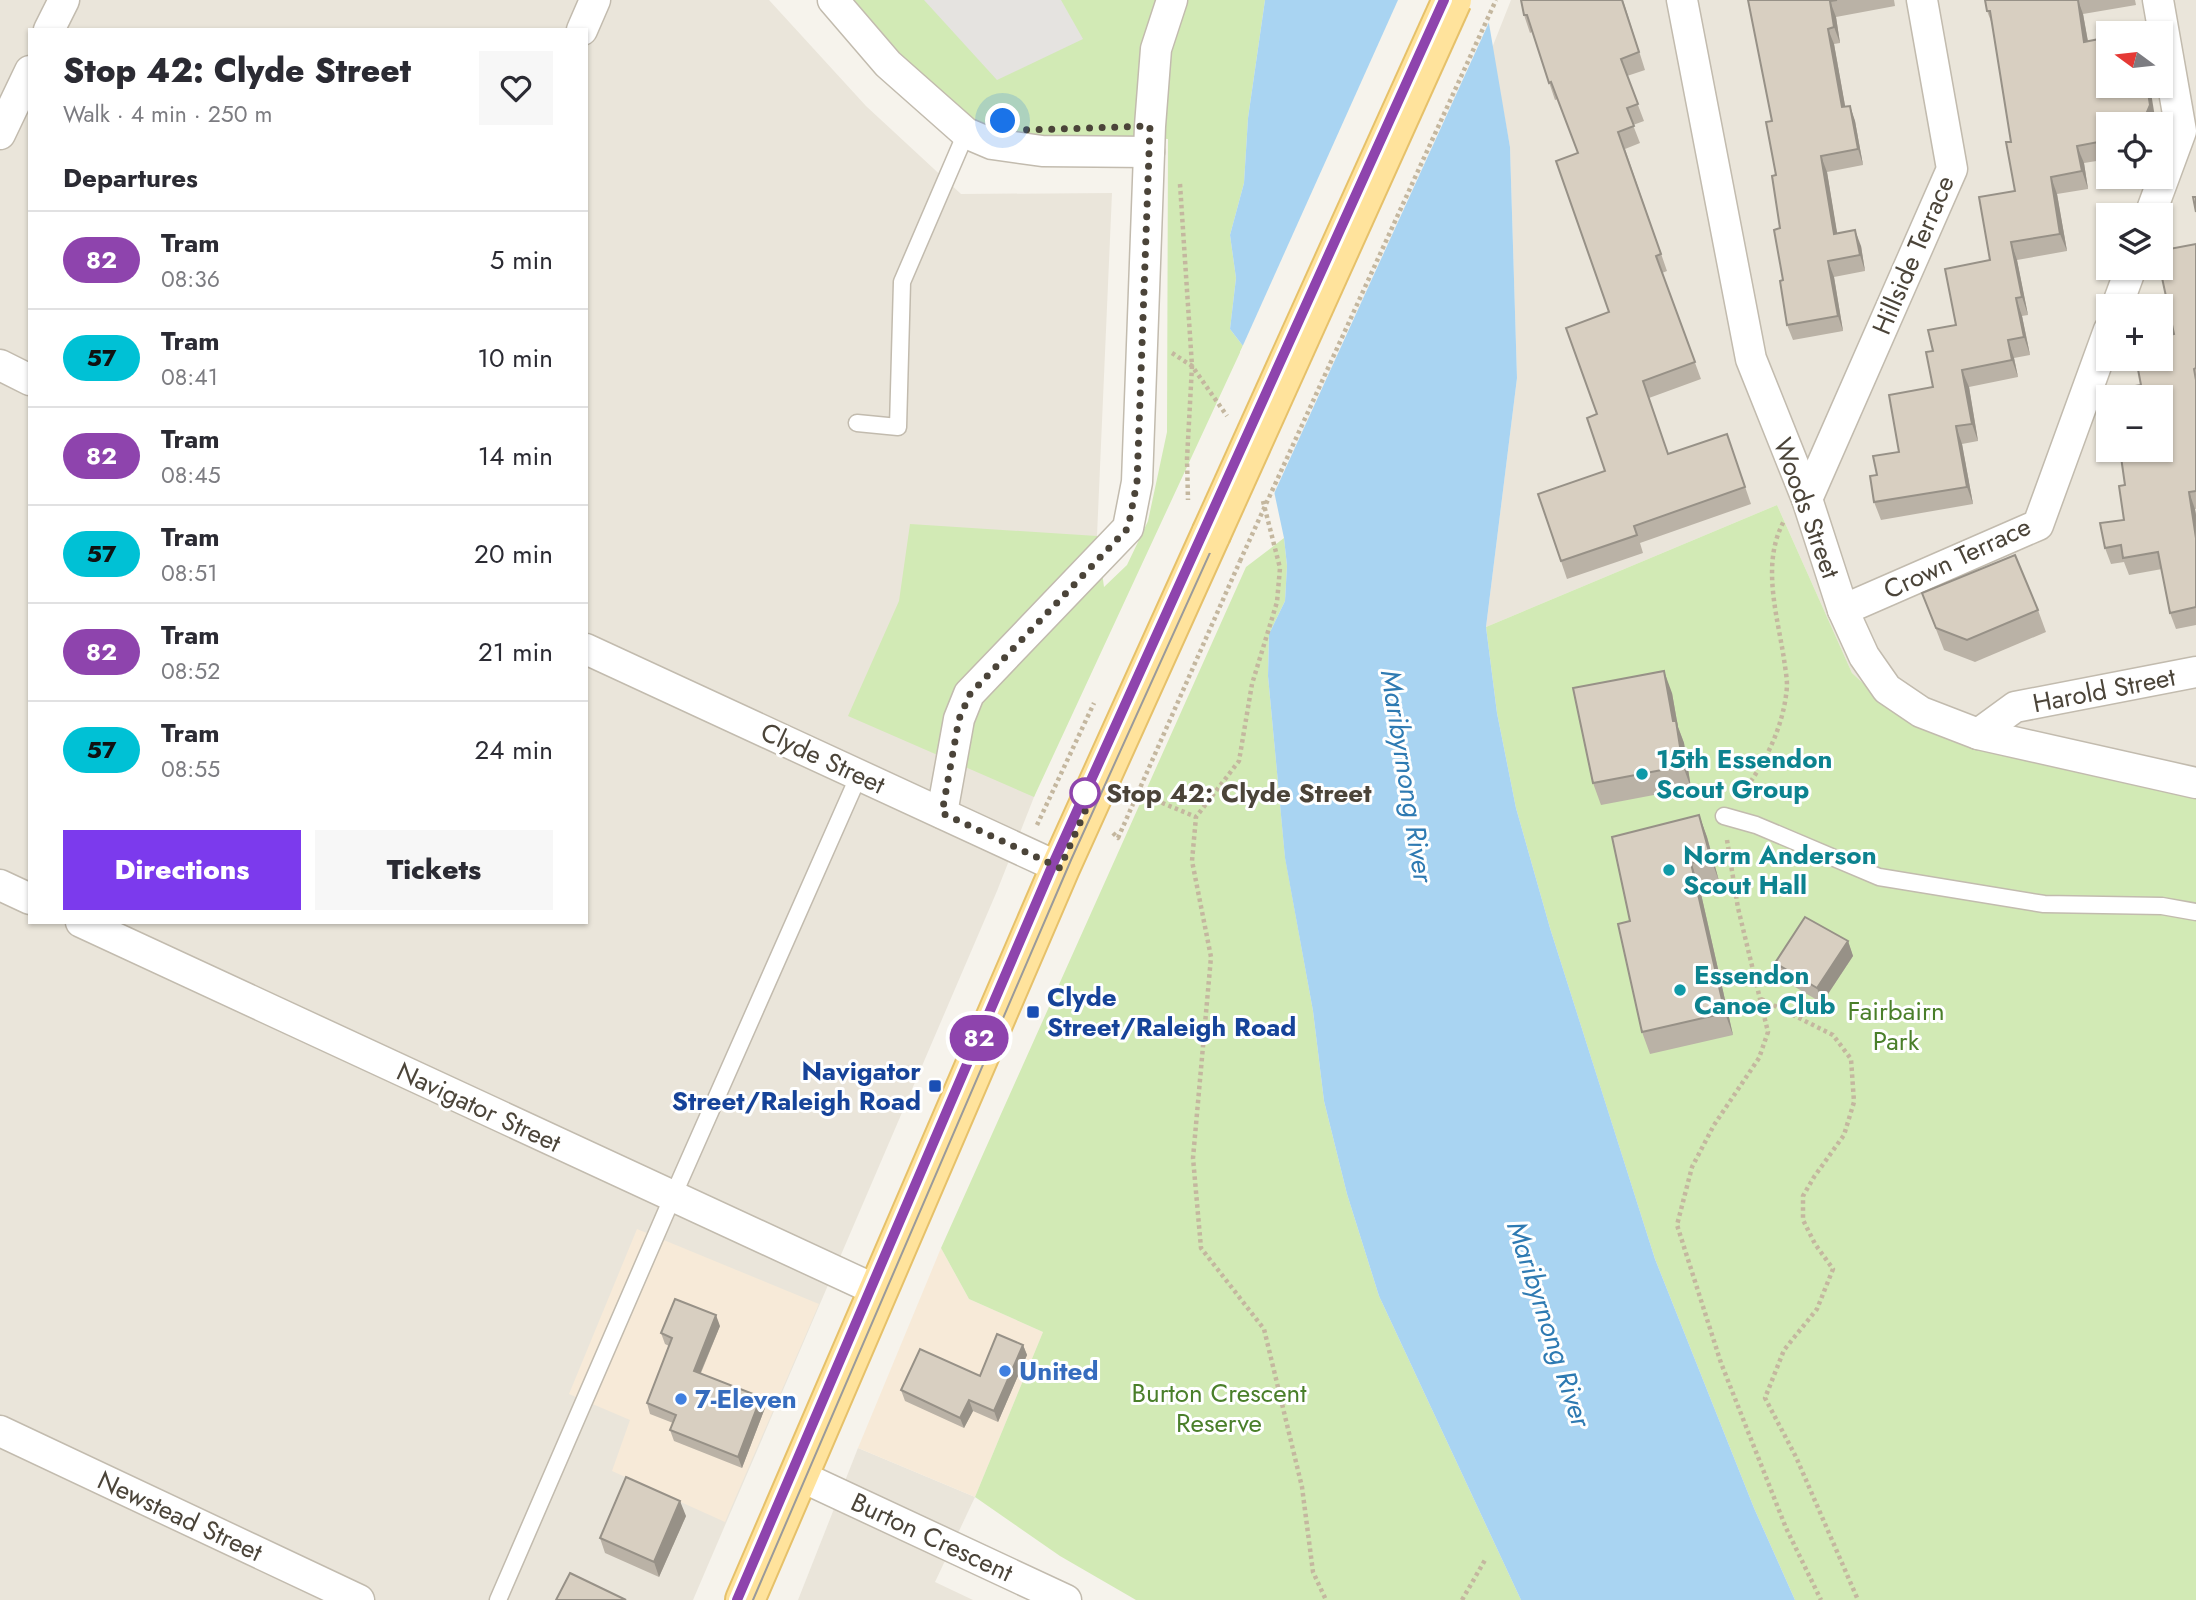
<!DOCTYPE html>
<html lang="en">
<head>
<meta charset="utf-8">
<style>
	body { margin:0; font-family:Jost,sans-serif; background:#f7f7f7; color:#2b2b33; height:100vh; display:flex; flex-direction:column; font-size:26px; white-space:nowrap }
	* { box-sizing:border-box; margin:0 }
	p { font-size:23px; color:#7c7c81 }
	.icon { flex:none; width:38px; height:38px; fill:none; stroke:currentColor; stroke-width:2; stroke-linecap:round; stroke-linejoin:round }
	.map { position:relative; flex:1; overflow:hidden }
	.details { position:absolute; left:28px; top:28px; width:560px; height:896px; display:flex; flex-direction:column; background:#fff; border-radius:0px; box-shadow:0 2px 5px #0004 }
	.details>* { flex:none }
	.badge { padding:0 14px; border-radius:23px; font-size:24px; line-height:46px }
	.needle { width:46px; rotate:285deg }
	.buttons { position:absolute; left:2096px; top:21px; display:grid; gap:14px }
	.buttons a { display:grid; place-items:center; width:77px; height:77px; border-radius:0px; background:#fff; box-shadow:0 2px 5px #0004; font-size:35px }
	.you { position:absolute; width:35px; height:35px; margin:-18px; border:5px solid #fff; border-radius:50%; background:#1a73e8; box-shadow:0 0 0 10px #1a73e833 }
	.map>.badge { position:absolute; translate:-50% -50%; box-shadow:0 0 0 4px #fff }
	h2 { padding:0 35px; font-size:26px; line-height:63px }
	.round { display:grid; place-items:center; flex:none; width:74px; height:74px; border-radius:0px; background:#f7f7f7 }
	.overview { display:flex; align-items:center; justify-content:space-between; height:119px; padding:0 35px }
	h1 { font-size:33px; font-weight:800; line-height:52px }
	.primary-button { display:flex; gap:14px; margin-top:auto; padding:14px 35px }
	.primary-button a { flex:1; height:80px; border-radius:0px; background:#7c3aed; color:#fff; font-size:28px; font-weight:800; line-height:80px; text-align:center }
	.primary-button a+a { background:#f7f7f7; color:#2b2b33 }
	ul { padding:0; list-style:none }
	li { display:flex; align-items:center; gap:21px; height:98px; padding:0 35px; border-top:2px solid #e1e1e2 }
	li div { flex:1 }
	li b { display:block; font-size:26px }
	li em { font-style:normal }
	li .badge { min-width:77px; font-weight:700; text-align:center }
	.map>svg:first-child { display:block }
	.residential { fill:#eae5da; fill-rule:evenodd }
	.commercial { fill:#f7ead8 }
	.green { fill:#d2eab5 }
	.parking { fill:#e5e3e0 }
	.water { fill:#a9d4f2 }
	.pier { fill:#f6f3ec }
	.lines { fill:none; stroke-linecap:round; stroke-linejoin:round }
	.lane-casing { stroke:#c2bbae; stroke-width:19 }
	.street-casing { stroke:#c2bbae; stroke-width:33 }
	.primary-casing { stroke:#e6c16a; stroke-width:42 }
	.path { stroke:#c4b79f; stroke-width:4.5; stroke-dasharray:3.5 3.5; stroke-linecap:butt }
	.lane { stroke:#fff; stroke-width:16 }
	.street { stroke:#fff; stroke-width:30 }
	.primary { stroke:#ffe39c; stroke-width:38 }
	.tram { stroke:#9a9a9a; stroke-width:2 }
	.primary-bridge-casing { stroke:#e6c16a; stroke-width:42; stroke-linecap:butt }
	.path-bridge { stroke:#c4b79f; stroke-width:4.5; stroke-dasharray:3.5 3.5; stroke-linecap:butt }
	.primary-bridge { stroke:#ffe39c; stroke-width:38 }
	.wall { fill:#bab2a6 }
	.shaded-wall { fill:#979187 }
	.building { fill:#d8cfc1; stroke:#979187; stroke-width:2 }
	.line-casing { stroke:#fff; stroke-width:16 }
	.line { stroke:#8e44ad; stroke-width:10 }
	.walk { stroke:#4b4439; stroke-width:7; stroke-dasharray:0 12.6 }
	.culture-dot { fill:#0f9aa8; stroke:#fff; stroke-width:2.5 }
	.stop-dot { fill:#fff; stroke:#8e44ad; stroke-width:3.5 }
	.transit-dot { fill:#1a4fb4; stroke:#fff; stroke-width:2.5 }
	.shop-dot { fill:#3f7fe0; stroke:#fff; stroke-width:2.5 }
	.labels { text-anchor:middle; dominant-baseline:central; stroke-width:6; stroke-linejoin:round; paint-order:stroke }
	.street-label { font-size:26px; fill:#4b4439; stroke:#fff }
	.culture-label { font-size:26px; font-weight:bold; fill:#0d838f; stroke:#fff; text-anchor:start }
	.stop-label { font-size:26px; font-weight:bold; fill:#4b4439; stroke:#fff; text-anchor:start }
	.transit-label { font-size:26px; font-weight:bold; fill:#164399; stroke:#fff; text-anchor:start }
	.park-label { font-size:26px; fill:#4a7f2a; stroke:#fff }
	.shop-label { font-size:26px; font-weight:bold; fill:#366cbe; stroke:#fff; text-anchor:start }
	.water-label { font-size:28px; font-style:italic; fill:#2e7ab2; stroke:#fff }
</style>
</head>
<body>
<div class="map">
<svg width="2196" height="1600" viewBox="0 0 2196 1600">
	<rect width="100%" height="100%" fill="#f6f3ec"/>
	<!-- residential -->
	<g class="residential">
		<path d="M 0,0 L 769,0 L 866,106 L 961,194 L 1112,193 L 1097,536 L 1103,587 L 1034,797 L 997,891 L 693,1600 L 0,1600 ZM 30,30 L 586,30 L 586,922 L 30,922 Z"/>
		<path d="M 1511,0 L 2196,0 L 2196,786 L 1879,698 L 1852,673 L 1777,505 L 1486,627 L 1517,378 L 1510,147 L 1492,48 ZM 2109,33 L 2161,33 L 2161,86 L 2109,86 ZM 2109,124 L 2161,124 L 2161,177 L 2109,177 ZM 2109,215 L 2161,215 L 2161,268 L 2109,268 ZM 2109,306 L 2161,306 L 2161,359 L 2109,359 ZM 2109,397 L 2161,397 L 2161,450 L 2109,450 Z"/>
		<polygon points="858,1448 975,1497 935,1582 973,1600 798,1600"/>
	</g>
	<!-- commercial -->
	<g class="commercial">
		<polygon points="637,1229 819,1304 725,1522 612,1471 630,1420 569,1394"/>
		<polygon points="941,1248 969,1299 1043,1332 975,1497 858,1448"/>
	</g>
	<!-- green -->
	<g class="green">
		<polygon points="854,0 1265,0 1248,118 1244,183 1230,235 1236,278 1230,329 1243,346 1034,797 848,716 899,601 910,524 1097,536 1104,587 1127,565 1148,521 1167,432 1168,139 1013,136 977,124 931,89"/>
		<polygon points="1777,505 1852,673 1879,698 2196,786 2196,1600 1795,1600 1754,1508 1655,1259 1621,1152 1550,928 1516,808 1497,713 1486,627"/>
		<polygon points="1284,538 1287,566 1285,601 1269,634 1268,676 1285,857 1313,1011 1324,1101 1347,1194 1379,1296 1521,1600 1136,1600 1060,1556 975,1497 1043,1332 969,1299 941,1248 1246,567"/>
	</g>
	<!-- parking -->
	<polygon class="parking" points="924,0 1061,0 1083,39 997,80"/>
	<!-- water -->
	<polygon class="water" points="1265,0 1485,0 1510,147 1517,378 1486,627 1497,713 1516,808 1550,928 1655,1259 1754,1508 1795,1600 1521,1600 1379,1296 1347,1194 1324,1101 1313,1011 1285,858 1268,676 1269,634 1285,601 1287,566 1284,538 1243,346 1230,329 1236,278 1230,235 1244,183 1248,118"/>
	<!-- pier -->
	<polygon class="pier" points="1398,0 1489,0 1491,18 1272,498 1240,352"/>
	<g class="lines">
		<defs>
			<g id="lane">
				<polyline points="857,423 898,427 902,282 966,133"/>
				<polyline points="1724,816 1756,825 1879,877 2044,904 2162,906 2196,912"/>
				<polyline points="498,1600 673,1196 859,775"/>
			</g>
			<g id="street">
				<polyline points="833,0 888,64 966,133 992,144 1042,151 1149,152"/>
				<polyline points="1682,0 1751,359 1807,499 1843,610 1864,656 1887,689 1921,712 1978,734 2196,783"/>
				<polyline points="49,30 64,0"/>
				<polyline points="582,30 595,0"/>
				<polyline points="0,134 30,71"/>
				<polyline points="2150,215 2181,131 2158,0"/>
				<polyline points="2117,306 2131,268"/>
				<polyline points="0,365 30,380"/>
				<polyline points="1807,499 1952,169 1922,0"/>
				<polyline points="1843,610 2038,525 2109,330"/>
				<polyline points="586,649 1060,868"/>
				<polyline points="1978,734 2015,707 2196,672"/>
				<polyline points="942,813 959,719 969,694 1128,528 1137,482 1150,126 1156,49 1172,0"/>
				<polyline points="0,885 30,899"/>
				<polyline points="81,922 878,1291"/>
				<polyline points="0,1431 359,1600"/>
				<polyline points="798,1475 1066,1600"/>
			</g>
			<polyline id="primary" points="745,1600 1060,868 1211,534"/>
		</defs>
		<!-- lane casing -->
		<use href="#lane" class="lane-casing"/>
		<!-- street casing -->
		<use href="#street" class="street-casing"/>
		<!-- primary casing -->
		<use href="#primary" class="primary-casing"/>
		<!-- path -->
		<g class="path">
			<polyline points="1180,184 1192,366 1187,459 1188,500"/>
			<polyline points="1172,353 1192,366 1227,416"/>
			<polyline points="1263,501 1280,568 1277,602 1252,684 1239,761 1196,817 1192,861 1211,957 1193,1158 1201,1248 1264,1329 1302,1487 1313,1572 1326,1600"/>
			<polyline points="1136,792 1196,817"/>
			<path d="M 1738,798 C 1764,767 1784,727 1787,686 C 1787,677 1785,667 1784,659 C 1777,614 1761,563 1784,521"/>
			<polyline points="1037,825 1094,703"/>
			<polyline points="1113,833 1118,838 1240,561"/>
			<polyline points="1727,840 1738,908 1768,1032 1759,1058 1714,1125 1692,1167 1677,1225 1721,1363 1786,1528 1821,1600"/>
			<polyline points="1761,999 1833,1035 1851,1059 1854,1102 1844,1135 1814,1177 1803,1196 1803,1220 1815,1244 1833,1269 1817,1309 1784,1350 1765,1398 1796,1457 1858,1600"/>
			<polyline points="1462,1600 1485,1560"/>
		</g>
		<!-- lane -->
		<use href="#lane" class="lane"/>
		<!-- street -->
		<use href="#street" class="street"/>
		<!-- primary -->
		<use href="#primary" class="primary"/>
		<!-- tram -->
		<g class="tram">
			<polyline points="737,1600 1053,865 1444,0"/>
			<polyline points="753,1600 1071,860 1460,0"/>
		</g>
		<defs>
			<polyline id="primary-bridge" points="1211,534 1452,0"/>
		</defs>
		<!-- primary-bridge casing -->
		<use href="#primary-bridge" class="primary-bridge-casing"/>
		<!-- path-bridge -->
		<polyline class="path-bridge" points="1240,561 1496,0"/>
		<!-- primary-bridge -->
		<use href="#primary-bridge" class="primary-bridge"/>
	</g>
	<!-- wall -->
	<g class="wall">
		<polygon points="1521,0 1623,0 1645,70 1627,76 1644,121 1633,125 1640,143 1625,149 1667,271 1662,273 1701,379 1649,398 1668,454 1727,434 1751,504 1640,543 1643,553 1567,579 1538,494 1605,471 1597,414 1609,312 1578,153 1558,99 1555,100 1532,32 1530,33 1524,15"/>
		<polygon points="1748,0 1894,0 1895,6 1836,17 1840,43 1834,44 1845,106 1850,106 1855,121 1863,165 1827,172 1837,234 1861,246 1865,271 1834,277 1843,331 1793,340 1787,325 1783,280 1772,121"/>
		<polygon points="1985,0 2135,0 2136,5 2083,14 2088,41 2157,123 2109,124 2109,159 2084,163 2088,189 2057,194 2067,251 2017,260 2028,315 2022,316 2030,355 2014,358 2018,377 1969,387 1978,441 1962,444 1973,504 1881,520 1874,502 1877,475 1899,452 1933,387 1933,351 1956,325 1990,260 2015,191 2011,142 1992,24 1987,11"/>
		<polygon points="2196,244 2196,509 2195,509 2196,515 2196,625 2176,629 2170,613 2162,569 2129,575 2124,562 2111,564 2105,548 2124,520 2125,485 2141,385 2174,334 2168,271"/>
		<polygon points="1922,593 2038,610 2046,632 1975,662 1944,650"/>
		<polygon points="1672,693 1678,727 1684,743 1691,788 1601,805 1593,783"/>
		<polygon points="1699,815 1707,837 1719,881 1699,885 1733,1035 1650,1054 1642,1032 1630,921"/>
		<polygon points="1848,941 1853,956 1822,1003 1780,978 1775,963"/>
		<polygon points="720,1326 701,1373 765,1408 742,1468 674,1441 670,1430 673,1423 650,1414 647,1403 669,1346 665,1344 661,1333"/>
		<polygon points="1023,1345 1027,1355 998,1422 973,1411 964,1428 905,1401 901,1390 980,1376"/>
		<polygon points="686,1516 659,1577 605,1553 600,1538"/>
	</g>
	<!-- shaded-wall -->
	<g class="shaded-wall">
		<polygon points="2078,0 2083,14 2091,59 2084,42"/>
		<polygon points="1830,1 1836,17 1840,43 1834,27"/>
		<polygon points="1828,29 1834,44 1848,122 1842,107"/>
		<polygon points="2147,86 2150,86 2156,124 2142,124"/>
		<polygon points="1850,106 1855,121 1863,165 1858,149"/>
		<polygon points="2077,146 2084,163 2088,189 2082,171"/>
		<polygon points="1821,156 1827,172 1840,250 1834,234"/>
		<polygon points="2051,177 2057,194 2067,251 2060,234"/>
		<polygon points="1855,230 1861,246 1865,271 1860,255"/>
		<polygon points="2011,242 2017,260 2028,315 2022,297"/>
		<polygon points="1828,261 1834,277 1843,331 1838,316"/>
		<polygon points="2016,298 2022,316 2030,355 2024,337"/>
		<polygon points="2008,340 2014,358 2018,377 2012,360"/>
		<polygon points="1962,370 1969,387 1978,441 1972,424"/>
		<polygon points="1956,426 1962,444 1973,504 1967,487"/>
		<polygon points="2189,492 2195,509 2196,515 2196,538"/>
		<polygon points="1664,671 1672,693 1678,727 1684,743 1691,788 1683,766 1673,721"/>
		<polygon points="1699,815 1707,837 1719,881 1711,859"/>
		<polygon points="1691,863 1699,885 1733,1035 1725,1013"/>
		<polygon points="1848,941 1853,956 1822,1003 1817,988"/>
		<polygon points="716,1315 720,1326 697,1381 694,1371"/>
		<polygon points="1023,1345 1027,1355 998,1422 994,1411"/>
		<polygon points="761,1397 765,1408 742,1468 738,1457"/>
		<polygon points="969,1400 973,1411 964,1428 960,1418"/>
		<polygon points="680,1501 686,1516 659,1577 654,1562"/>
	</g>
	<!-- building -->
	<g class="building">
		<polygon points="1521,0 1622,0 1639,52 1621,59 1638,104 1627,108 1634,126 1618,132 1661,254 1656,256 1695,362 1643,381 1668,454 1727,434 1745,487 1634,526 1637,535 1561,561 1538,494 1605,471 1587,418 1597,414 1566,328 1609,312 1556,161 1578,153 1551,82 1549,83 1527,15 1524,15"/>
		<polygon points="1748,0 1837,0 1830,1 1834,27 1828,29 1842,107 1850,106 1858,149 1821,156 1834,234 1855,230 1860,255 1828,261 1838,316 1787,325 1780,281 1783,280 1774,230 1780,228 1772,176 1776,175 1766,122 1772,121"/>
		<polygon points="1985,0 2078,0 2084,42 2109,37 2109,86 2147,86 2150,105 2142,124 2109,124 2109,140 2077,146 2082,171 2051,177 2060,234 2011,242 2022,297 2016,298 2024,337 2008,340 2012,360 1962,370 1972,424 1956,426 1967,487 1874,502 1870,476 1877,475 1873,456 1899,452 1889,395 1933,387 1926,352 1933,351 1928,330 1956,325 1945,269 1990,260 1979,197 2015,191 2006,142 2011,142 1990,11 1987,11"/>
		<polygon points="2193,197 2196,197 2196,212"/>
		<polygon points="2196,244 2196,368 2194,369 2196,380 2196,491 2189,492 2196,538 2196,607 2170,613 2158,552 2123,558 2121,545 2105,548 2100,523 2124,520 2119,486 2125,485 2120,450 2161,450 2161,397 2118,397 2117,389 2141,385 2136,359 2161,359 2161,337 2174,334 2161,273 2168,271 2164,250"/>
		<polygon points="2015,555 2038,610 1967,640 1936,628 1922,593"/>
		<polygon points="1664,671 1673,721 1676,721 1683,766 1593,783 1573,688"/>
		<polygon points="1699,815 1711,859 1691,863 1725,1013 1642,1032 1618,924 1630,921 1612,837"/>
		<polygon points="1805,917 1848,941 1817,988 1775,963"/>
		<polygon points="675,1299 716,1315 694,1371 761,1397 738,1457 670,1430 676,1415 647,1403 672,1338 661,1333"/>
		<polygon points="997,1334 1023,1345 994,1411 969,1400 960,1418 901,1390 920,1349 980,1376"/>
		<polygon points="626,1477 680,1501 654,1562 600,1538"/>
		<polygon points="570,1573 626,1600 556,1600"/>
	</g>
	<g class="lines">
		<defs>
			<polyline id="line" points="737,1600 1053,864 1444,0"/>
		</defs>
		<!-- line casing -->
		<use href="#line" class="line-casing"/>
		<!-- line -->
		<use href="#line" class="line"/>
		<!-- walk -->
		<polyline class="walk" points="1003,121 1027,130 1150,126 1137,482 1128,528 970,694 959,719 942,813 1060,868 1094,791 1085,793"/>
	</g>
	<!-- markers -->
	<g class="culture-dot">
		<circle cx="1642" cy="774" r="7"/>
		<circle cx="1669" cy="870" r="7"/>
		<circle cx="1680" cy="990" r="7"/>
	</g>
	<circle class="stop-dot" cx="1085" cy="793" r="14"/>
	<g class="transit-dot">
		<rect x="1026" y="1005" width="14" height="14" rx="3.5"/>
		<rect x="928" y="1079" width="14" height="14" rx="3.5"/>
	</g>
	<g class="shop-dot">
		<circle cx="1005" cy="1371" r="7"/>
		<circle cx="681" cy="1399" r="7"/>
	</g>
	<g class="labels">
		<!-- street labels -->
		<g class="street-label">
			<text transform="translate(1913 255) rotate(-67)">Hillside Terrace</text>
			<text transform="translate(1807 508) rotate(70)">Woods Street</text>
			<text transform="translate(1957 558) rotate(-25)">Crown Terrace</text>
			<text transform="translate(2104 690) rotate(-11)">Harold Street</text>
			<text transform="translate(823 758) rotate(25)">Clyde Street</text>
			<text transform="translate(479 1107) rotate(25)">Navigator Street</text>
			<text transform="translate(180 1516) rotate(25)">Newstead Street</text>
			<text transform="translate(932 1537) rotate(25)">Burton Crescent</text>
		</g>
		<!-- culture labels -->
		<g class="culture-label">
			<text x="1656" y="759">15th Essendon<tspan x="1656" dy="30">Scout Group</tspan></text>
			<text x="1683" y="855">Norm Anderson<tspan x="1683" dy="30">Scout Hall</tspan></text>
			<text x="1694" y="975">Essendon<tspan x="1694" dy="30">Canoe Club</tspan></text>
		</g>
		<!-- stop labels -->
		<g class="stop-label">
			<text x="1106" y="793">Stop 42: Clyde Street</text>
		</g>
		<!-- transit labels -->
		<g class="transit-label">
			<text x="1047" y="997">Clyde<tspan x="1047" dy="30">Street/Raleigh Road</tspan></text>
			<text x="921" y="1071" text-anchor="end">Navigator<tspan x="921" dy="30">Street/Raleigh Road</tspan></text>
		</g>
		<!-- park labels -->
		<g class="park-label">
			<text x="1896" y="1011">Fairbairn<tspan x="1896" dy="30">Park</tspan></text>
			<text x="1219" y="1393">Burton Crescent<tspan x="1219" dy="30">Reserve</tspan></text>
		</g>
		<!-- shop labels -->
		<g class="shop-label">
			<text x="1019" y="1371">United</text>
			<text x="695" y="1399">7-Eleven</text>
		</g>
		<!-- water labels -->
		<g class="water-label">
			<text transform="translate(1407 776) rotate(81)">Maribyrnong River</text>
			<text transform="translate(1549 1324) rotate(72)">Maribyrnong River</text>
		</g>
	</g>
</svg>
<div class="buttons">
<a><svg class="needle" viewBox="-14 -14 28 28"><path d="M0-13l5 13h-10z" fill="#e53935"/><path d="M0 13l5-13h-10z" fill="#7c7c81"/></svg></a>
<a><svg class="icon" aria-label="locate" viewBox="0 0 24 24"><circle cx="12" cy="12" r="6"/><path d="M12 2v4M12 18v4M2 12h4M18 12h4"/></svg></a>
<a><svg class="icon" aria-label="layers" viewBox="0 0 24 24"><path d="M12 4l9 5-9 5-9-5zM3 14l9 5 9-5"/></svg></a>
<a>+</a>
<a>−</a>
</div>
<div class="you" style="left:1003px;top:121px"></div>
<b class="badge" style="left:979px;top:1038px;background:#8e44ad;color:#fff">82</b>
<section class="details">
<div class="overview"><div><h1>Stop 42: Clyde Street</h1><p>Walk · 4 min · 250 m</p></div><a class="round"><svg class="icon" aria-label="heart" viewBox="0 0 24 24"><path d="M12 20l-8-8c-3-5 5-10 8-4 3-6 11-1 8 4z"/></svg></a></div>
<h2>Departures</h2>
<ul>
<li><span class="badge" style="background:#8e44ad;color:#fff">82</span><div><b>Tram</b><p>08:36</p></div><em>5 min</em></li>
<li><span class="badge" style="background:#00c1d5;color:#111">57</span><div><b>Tram</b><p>08:41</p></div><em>10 min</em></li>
<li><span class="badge" style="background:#8e44ad;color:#fff">82</span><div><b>Tram</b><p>08:45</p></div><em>14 min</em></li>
<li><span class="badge" style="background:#00c1d5;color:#111">57</span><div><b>Tram</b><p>08:51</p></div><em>20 min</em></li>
<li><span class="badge" style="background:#8e44ad;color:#fff">82</span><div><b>Tram</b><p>08:52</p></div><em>21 min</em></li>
<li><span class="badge" style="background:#00c1d5;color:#111">57</span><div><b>Tram</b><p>08:55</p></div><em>24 min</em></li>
</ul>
<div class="primary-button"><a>Directions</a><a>Tickets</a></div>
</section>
</div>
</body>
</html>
